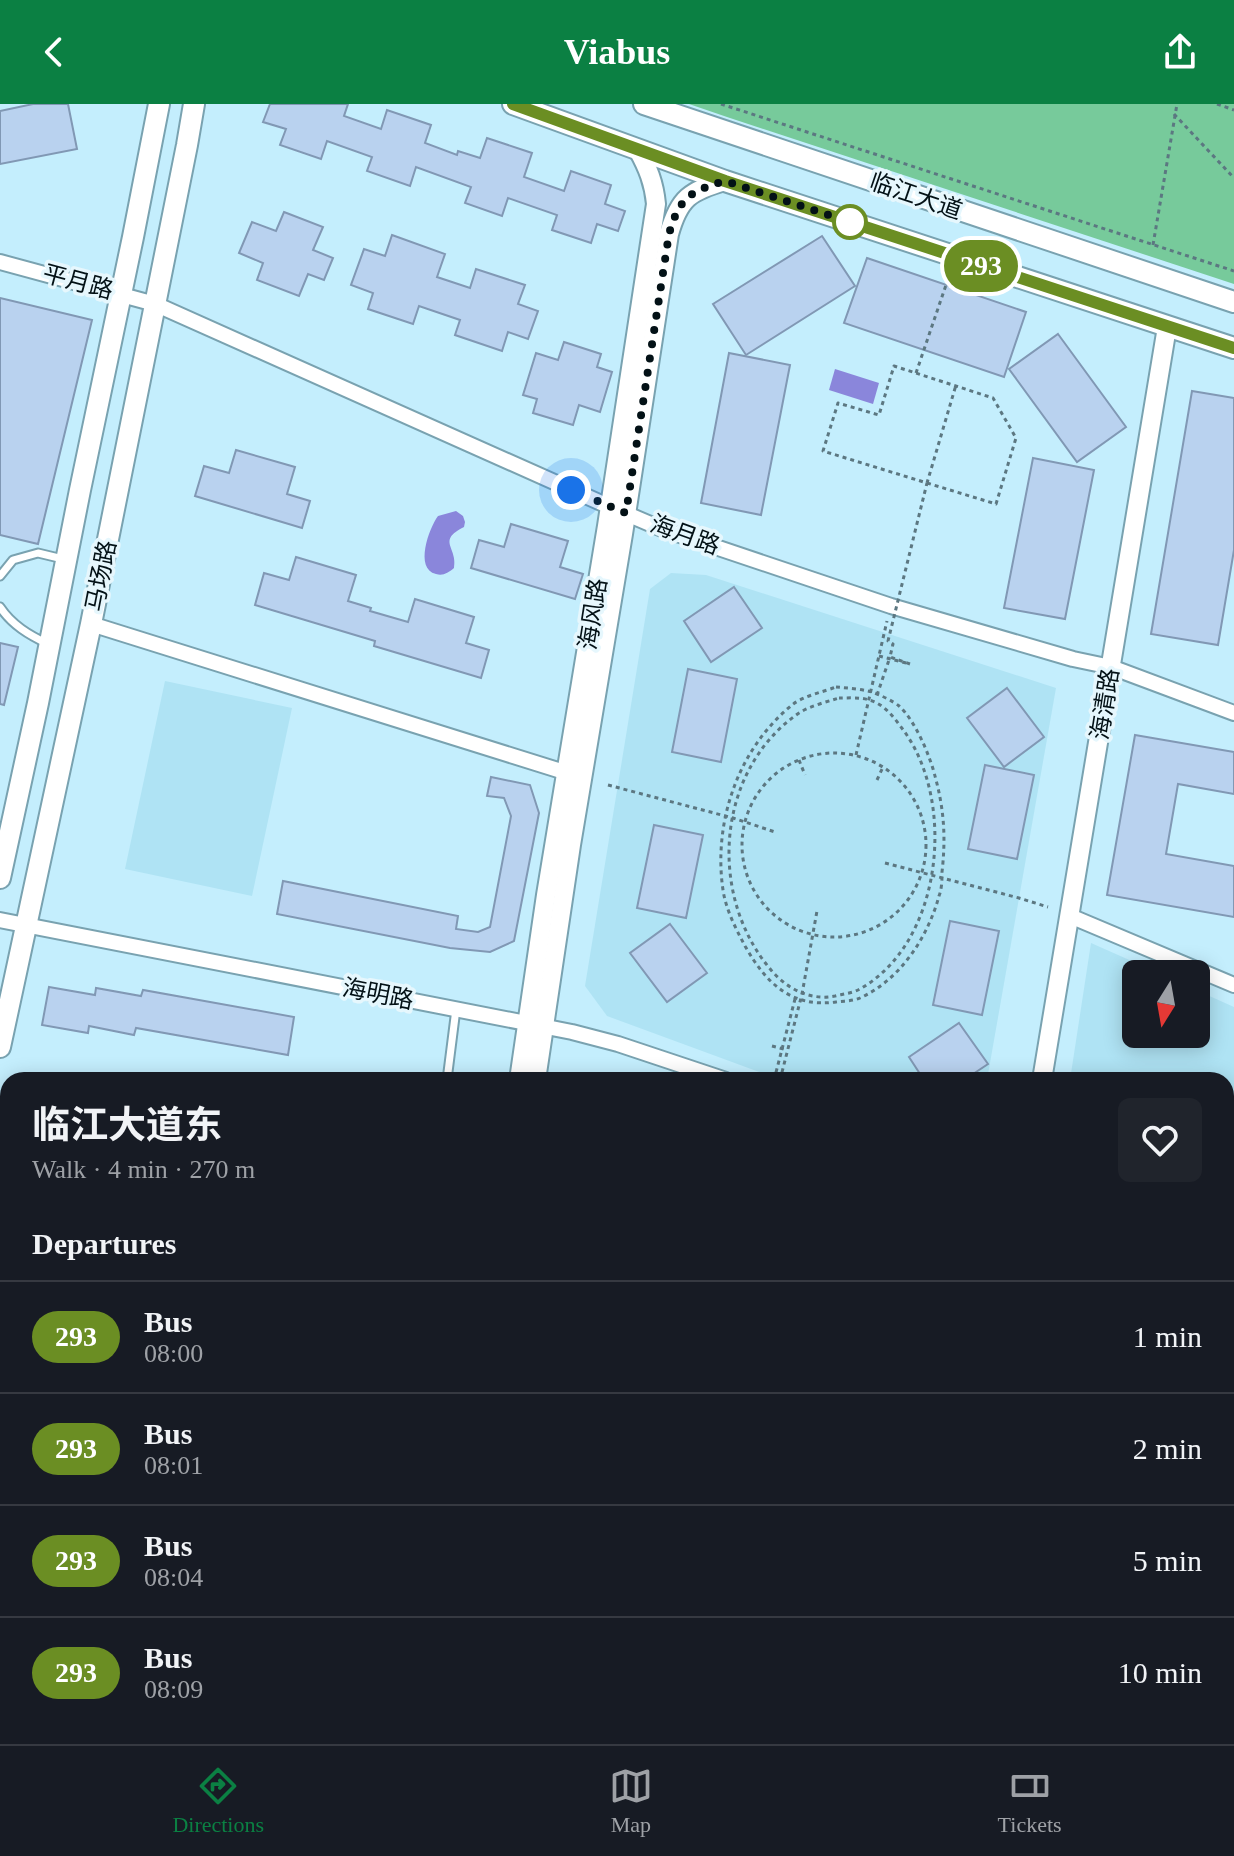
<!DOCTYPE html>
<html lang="en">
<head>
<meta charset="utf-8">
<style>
	body { margin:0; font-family:"Times New Roman","Noto Sans SC",serif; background:#20242c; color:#f1f3f6; height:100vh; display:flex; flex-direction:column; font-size:30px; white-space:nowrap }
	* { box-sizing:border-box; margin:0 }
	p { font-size:26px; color:#9ea1a6 }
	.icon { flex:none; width:44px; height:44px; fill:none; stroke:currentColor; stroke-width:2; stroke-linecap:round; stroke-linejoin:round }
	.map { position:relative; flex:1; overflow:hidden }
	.details { position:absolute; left:0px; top:968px; width:1234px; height:672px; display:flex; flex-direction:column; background:#171b24; border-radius:24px 24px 0 0; box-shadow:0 4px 20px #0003 }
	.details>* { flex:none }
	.badge { padding:0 16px; border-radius:26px; font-size:28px; line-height:52px }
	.needle { width:52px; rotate:191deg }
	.controls { position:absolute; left:1122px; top:856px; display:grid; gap:16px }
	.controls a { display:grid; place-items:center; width:88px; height:88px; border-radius:12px; background:#171b24; box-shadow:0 4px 20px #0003; font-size:40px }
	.you { position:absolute; width:40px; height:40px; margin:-20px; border:6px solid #fff; border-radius:50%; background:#1a73e8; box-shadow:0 0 0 12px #1a73e833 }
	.map>.badge { position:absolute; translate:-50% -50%; box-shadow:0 0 0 4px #fff }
	h2 { padding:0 32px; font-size:30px; line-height:72px }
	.round { display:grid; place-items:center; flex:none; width:84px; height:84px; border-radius:12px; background:#20242c }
	.headline { display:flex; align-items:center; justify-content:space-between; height:136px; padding:0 32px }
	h1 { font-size:38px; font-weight:700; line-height:60px }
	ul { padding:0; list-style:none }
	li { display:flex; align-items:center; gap:24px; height:112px; padding:0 32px; border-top:2px solid #363941 }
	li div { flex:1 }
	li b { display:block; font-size:30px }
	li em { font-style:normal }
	li .badge { min-width:88px; font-weight:700; text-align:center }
	header { display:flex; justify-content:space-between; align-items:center; height:104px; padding:0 32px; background:#0b8043; color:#fff; font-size:36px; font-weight:700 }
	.menu { display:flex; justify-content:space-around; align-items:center; height:112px; border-top:2px solid #363941; background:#171b24; font-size:22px; color:#9ea1a6 }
	.menu a { display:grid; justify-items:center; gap:4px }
	.menu .on { color:#0b8043 }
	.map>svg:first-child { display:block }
	.built { fill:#afe3f4 }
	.green { fill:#77ca9b }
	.water { fill:#8a86db }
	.building { fill:#b9d2ef; stroke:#8198b4; stroke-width:2 }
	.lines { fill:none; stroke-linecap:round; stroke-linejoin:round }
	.service-casing { stroke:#79a2b0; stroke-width:11 }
	.minor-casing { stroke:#79a2b0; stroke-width:18 }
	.tertiary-casing { stroke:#79a2b0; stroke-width:22 }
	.secondary-casing { stroke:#79a2b0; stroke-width:24 }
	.primary-casing { stroke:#79a2b0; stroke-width:26 }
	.path { stroke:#5c7781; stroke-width:3; stroke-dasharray:4 4; stroke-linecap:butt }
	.service { stroke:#fff; stroke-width:7 }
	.minor { stroke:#fff; stroke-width:14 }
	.tertiary { stroke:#fff; stroke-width:18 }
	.secondary { stroke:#fff; stroke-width:20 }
	.primary { stroke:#fff; stroke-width:22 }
	.path-bridge { stroke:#5c7781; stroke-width:3; stroke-dasharray:4 4; stroke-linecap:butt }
	.line-casing { stroke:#fff; stroke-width:18 }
	.line { stroke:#6b8e23; stroke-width:12 }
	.walk { stroke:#031116; stroke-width:8; stroke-dasharray:0 14.4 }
	.stop-dot { fill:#fff; stroke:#6b8e23; stroke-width:4 }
	.labels { text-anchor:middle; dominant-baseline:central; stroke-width:7; stroke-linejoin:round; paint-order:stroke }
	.street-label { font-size:24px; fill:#031116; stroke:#e6f7fd }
</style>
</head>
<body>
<header><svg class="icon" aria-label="back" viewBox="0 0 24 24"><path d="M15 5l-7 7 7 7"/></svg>Viabus<svg class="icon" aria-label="share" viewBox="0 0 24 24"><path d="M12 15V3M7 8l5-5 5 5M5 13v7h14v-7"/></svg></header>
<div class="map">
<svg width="1234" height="1640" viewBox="0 0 1234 1640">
	<rect width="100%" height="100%" fill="#c4eefd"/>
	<!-- built -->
	<g class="built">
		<polygon points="671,469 706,471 1056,584 987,976 781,976 607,912 585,882 650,485"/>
		<polygon points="165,577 292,604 252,792 125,765"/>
		<polygon points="1091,839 1161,870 1136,870 1136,930 1196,930 1196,886 1234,903 1234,1130 1226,1127 1226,976 1070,976"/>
		<polygon points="0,1260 8,1262 8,1617 0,1616"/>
	</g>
	<!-- green -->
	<g class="green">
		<polygon points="689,0 1234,0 1234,180 727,13"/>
		<polygon points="231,1632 1226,1632 1234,1634 1234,1640 198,1640"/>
	</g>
	<!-- water -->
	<g class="water">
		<polygon points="835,265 879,279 873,300 829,286"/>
		<path d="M 456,407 L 463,412 L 465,418 L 464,423 C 436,437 458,443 454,464 C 448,469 443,472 436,470 C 414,465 429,424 438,412 Z"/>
	</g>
	<!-- building -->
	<g class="building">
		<polygon points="33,0 68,0 77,45 0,60 0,7"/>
		<polygon points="270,0 348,0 344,12 381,25 387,6 431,21 425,39 457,51 458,47 480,54 487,34 532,49 524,73 564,87 571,67 611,81 605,100 625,107 618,127 597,120 591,139 552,126 557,111 508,94 502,112 465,99 471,83 416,63 410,82 367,67 372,53 327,37 321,55 280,41 286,25 263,18"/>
		<polygon points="284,108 323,123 313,146 333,154 324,176 308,170 299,192 257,176 263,159 239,149 252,118 276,127"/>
		<polygon points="392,131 445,150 437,173 470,184 476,165 525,181 518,200 538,207 528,235 508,228 502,247 455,231 460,216 419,202 413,220 368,205 373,189 351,181 364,145 385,152"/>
		<polygon points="822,132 855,182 746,251 713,200"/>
		<polygon points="867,154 1026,208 1004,273 844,219"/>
		<polygon points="0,194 92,216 38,440 0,431"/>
		<polygon points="1058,230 1126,323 1077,358 1009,265"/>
		<polygon points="564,238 601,250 597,263 612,268 600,308 579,301 573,321 533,309 537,295 523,291 536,249 558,256"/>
		<polygon points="729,249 790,261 761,411 701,399"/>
		<polygon points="1192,287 1234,294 1234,446 1218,541 1151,530"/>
		<polygon points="236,346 295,363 287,390 310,397 302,424 195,392 204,362 229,369"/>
		<polygon points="1033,354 1094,366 1065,515 1004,504"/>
		<polygon points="511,420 568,437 560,463 583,470 575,495 471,464 479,436 504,443"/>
		<polygon points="296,453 356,471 348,497 371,504 370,507 408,518 415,495 474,513 466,539 489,546 481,574 374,542 375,537 255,501 264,469 289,476"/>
		<polygon points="734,483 762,524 711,558 684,517"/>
		<polygon points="0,539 18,543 4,601 0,600"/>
		<polygon points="688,565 737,575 721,658 672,648"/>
		<polygon points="1007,584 1044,633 1004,663 967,614"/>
		<polygon points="1135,631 1234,648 1234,690 1178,680 1166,750 1234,762 1234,813 1107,791"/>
		<polygon points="985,661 1034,671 1017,755 968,745"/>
		<polygon points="491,673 530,681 539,709 514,837 490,848 450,844 277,810 283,777 458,812 456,825 478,828 490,823 511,712 504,694 487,692"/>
		<polygon points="654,721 703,731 686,814 637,804"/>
		<polygon points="950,817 999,827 982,911 933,901"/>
		<polygon points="670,820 707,869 667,898 630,849"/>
		<polygon points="49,883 95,891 96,884 141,892 143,886 294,913 288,951 136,924 134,931 89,922 88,929 42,921"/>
		<polygon points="959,919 988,960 964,976 924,976 909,953"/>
	</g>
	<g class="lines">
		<defs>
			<g id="service">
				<polyline points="0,472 13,456 38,449 63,455"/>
				<path d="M 0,503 C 12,521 29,531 48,540"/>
				<polyline points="447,976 456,905"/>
				<polyline points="0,1409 8,1411"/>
			</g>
			<g id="minor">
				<polyline points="0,158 155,200 599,398 662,425 891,502 1073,555 1111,563 1234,609"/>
				<polyline points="91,520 574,671"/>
				<polyline points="1070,812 1234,881"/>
				<polyline points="0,816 572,928 618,940 726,976"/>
				<polyline points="1226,1163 1234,1166"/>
			</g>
			<g id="tertiary">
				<path d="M 519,976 L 546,791 L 607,422 L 656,100 C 654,79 648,64 638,46"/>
				<path d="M 536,976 L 571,741 L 623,430 L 669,130 C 679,94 690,87 725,77"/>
				<polyline points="1042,976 1167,223"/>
				<polyline points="0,1640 4,1640"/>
				<polyline points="75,1640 130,1632"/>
			</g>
			<g id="secondary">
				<polyline points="513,0 725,77 1234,244"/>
				<polyline points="644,0 1234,198"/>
				<polyline points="0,774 38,599 80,386 133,133 159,0"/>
				<polyline points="0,943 91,520 187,41 194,0"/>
			</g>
			<g id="primary">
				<polyline points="0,1153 8,1158"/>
				<polyline points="0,1229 8,1231"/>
				<polyline points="1226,1530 1234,1532"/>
				<polyline points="1226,1600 1234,1602"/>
			</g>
		</defs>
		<!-- service casing -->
		<use href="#service" class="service-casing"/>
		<!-- minor casing -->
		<use href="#minor" class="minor-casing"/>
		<!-- tertiary casing -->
		<use href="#tertiary" class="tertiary-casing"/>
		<!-- secondary casing -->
		<use href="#secondary" class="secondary-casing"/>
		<!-- primary casing -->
		<use href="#primary" class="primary-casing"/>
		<!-- path -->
		<g class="path">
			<polyline points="721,0 1234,167"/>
			<polyline points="1217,0 1234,6"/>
			<polyline points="1174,10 1234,74"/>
			<polyline points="1153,141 1177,0"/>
			<polyline points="916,269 946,181"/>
			<polyline points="927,379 996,400 1016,334 993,294 894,262 879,311 838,299 823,347 927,379 956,281"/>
			<polyline points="879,552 910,560"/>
			<path d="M 839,594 C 848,594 860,593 869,596 C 885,600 895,615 904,627 C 957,700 942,841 858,886 C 852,889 843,890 835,892 C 811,897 787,885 771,866 C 707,791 716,666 799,609 C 810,602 826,598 839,594 Z"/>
			<circle cx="834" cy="741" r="92"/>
			<polyline points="856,651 887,517"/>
			<polyline points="799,656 805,671"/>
			<polyline points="877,676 883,663"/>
			<polyline points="608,681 733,714 775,728"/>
			<polyline points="885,759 1019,794 1048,803"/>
			<polyline points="772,942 787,946"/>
			<polyline points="780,976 802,890 817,807"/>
			<polyline points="569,1632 579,1640"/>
			<polyline points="784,1632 798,1640"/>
			<polyline points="402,1640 412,1632"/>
		</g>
		<!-- service -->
		<use href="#service" class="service"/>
		<!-- minor -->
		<use href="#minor" class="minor"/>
		<!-- tertiary -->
		<use href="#tertiary" class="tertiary"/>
		<!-- secondary -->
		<use href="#secondary" class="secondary"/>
		<!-- primary -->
		<use href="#primary" class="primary"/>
		<!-- path-bridge -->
		<g class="path-bridge">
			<polyline points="910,560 890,553 893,540 888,537 927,379"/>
			<path d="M 836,583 C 848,584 861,585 872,588 C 880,591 893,597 899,602 C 915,616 930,652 935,672 C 944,705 946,733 942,768 C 942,776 942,784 939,792 C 928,833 900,876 860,894 C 853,897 844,897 836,898 C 791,904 766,879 745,842 C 736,825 726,806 723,786 C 713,718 738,645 792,601 C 803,592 823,588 836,583 Z"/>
			<polyline points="877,591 890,553"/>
			<polyline points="774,976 795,895"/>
		</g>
	</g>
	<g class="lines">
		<defs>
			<polyline id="line" points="513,0 725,77 1234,244"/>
		</defs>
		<!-- line casing -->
		<use href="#line" class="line-casing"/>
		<!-- line -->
		<use href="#line" class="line"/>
		<!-- walk -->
		<path class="walk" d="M 571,386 L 626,409 L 669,130 C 679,94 690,87 725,77 L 850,118"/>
	</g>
	<!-- markers -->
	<circle class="stop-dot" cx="850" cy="118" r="16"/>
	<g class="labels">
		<!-- street labels -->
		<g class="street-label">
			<text transform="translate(916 92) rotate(19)">临江大道</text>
			<text transform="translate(78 178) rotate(15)">平月路</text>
			<text transform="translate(685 431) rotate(20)">海月路</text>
			<text transform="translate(101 472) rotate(-79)">马场路</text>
			<text transform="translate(593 510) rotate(-81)">海风路</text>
			<text transform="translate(1105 600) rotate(-81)">海清路</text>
			<text transform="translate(378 890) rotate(11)">海明路</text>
		</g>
	</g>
</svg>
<div class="controls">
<a><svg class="needle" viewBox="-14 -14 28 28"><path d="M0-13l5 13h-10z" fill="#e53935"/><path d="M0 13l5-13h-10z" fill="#9ea1a6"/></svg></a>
</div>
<div class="you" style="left:571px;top:386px"></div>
<b class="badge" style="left:981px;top:162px;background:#6b8e23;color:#fff">293</b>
<section class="details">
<div class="headline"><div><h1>临江大道东</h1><p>Walk · 4 min · 270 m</p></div><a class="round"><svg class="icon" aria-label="heart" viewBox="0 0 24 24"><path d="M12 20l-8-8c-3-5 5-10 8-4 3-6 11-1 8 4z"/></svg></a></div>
<h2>Departures</h2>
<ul>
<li><span class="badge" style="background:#6b8e23;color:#fff">293</span><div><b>Bus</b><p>08:00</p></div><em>1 min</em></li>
<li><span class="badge" style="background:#6b8e23;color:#fff">293</span><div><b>Bus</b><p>08:01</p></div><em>2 min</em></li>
<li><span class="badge" style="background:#6b8e23;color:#fff">293</span><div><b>Bus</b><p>08:04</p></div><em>5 min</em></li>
<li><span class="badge" style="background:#6b8e23;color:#fff">293</span><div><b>Bus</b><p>08:09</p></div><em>10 min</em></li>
</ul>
</section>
</div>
<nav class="menu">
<a class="on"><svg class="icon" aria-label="directions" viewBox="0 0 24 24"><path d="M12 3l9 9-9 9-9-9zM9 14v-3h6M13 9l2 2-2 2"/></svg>Directions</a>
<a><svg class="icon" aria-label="map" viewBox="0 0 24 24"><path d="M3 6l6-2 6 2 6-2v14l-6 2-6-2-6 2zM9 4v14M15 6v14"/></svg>Map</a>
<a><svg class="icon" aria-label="tickets" viewBox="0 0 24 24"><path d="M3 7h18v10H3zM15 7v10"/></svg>Tickets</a>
</nav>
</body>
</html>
